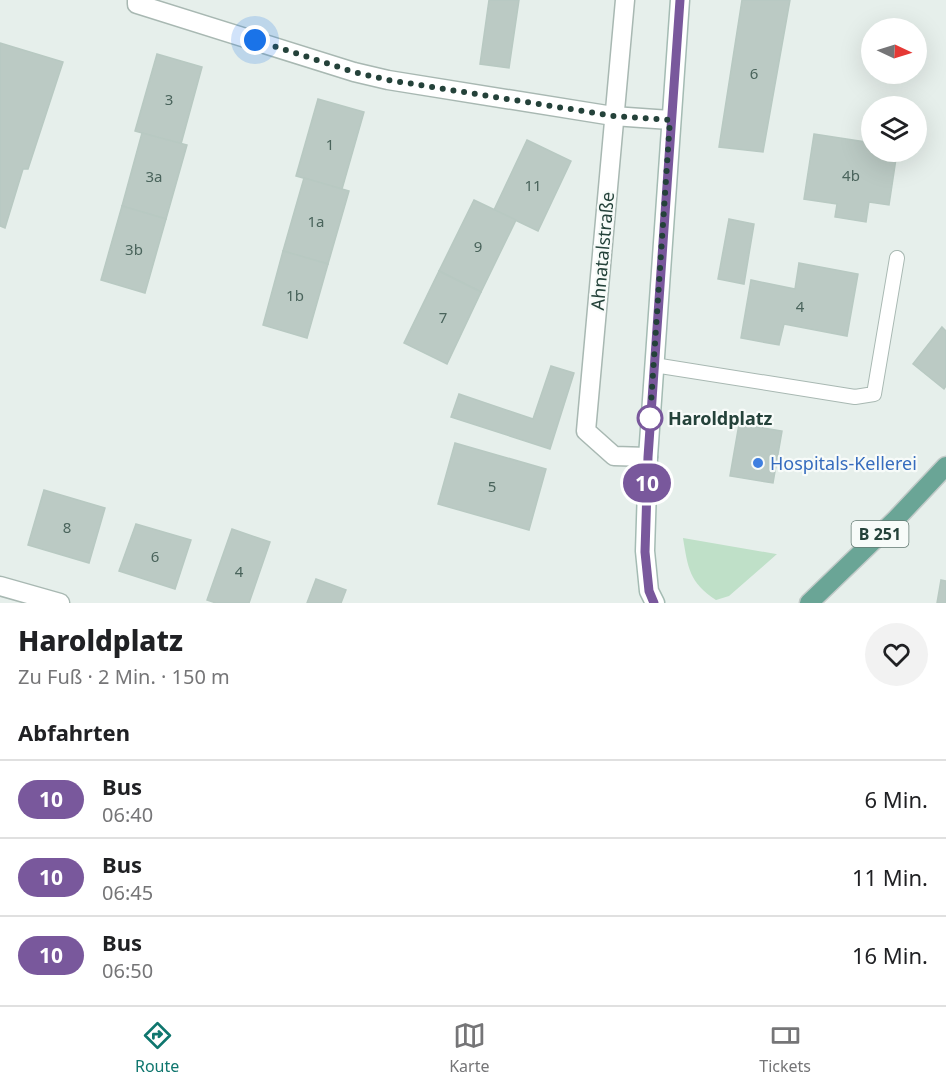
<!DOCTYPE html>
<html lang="de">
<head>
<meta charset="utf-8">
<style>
	body { margin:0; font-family:"Noto Sans",sans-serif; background:#f2f2f2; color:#202124; height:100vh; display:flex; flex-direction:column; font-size:22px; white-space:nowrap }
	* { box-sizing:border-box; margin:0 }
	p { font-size:20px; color:#757577 }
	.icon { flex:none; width:33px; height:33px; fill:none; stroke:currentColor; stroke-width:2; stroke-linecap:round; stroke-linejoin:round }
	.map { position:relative; height:603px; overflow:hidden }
	.drawer { display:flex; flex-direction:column; background:#fff; flex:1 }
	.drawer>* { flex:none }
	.badge { padding:0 12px; border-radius:20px; font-size:21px; line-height:39px }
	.needle { width:39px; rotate:94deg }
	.controls { position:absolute; left:861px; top:18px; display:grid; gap:12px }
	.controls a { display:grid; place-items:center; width:66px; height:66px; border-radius:50%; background:#fff; box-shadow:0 6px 24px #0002; font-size:30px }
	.you { position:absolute; width:30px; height:30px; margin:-15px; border:4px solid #fff; border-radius:50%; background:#1a73e8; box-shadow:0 0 0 9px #1a73e833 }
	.map>.badge { position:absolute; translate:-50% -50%; box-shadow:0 0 0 3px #fff }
	h2 { padding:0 18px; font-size:22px; line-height:54px }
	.round { display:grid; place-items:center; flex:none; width:63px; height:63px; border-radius:32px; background:#f2f2f2 }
	.overview { display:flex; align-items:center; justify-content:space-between; height:102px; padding:0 18px }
	h1 { font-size:28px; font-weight:800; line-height:45px }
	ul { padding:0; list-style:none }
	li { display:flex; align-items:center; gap:18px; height:78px; padding:0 18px; border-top:2px solid #e0e0e0 }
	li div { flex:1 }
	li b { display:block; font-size:22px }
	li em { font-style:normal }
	li .badge { min-width:66px; font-weight:700; text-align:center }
	.menu { display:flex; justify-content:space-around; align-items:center; height:84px; border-top:2px solid #e0e0e0; background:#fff; font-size:16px; color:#757577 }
	.menu a { display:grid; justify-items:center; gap:3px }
	.menu .active { color:#0f766e }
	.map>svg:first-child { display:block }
	.green { fill:#bfe0c8 }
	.building { fill:#bbcac4; stroke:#b8c9c2; stroke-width:1.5 }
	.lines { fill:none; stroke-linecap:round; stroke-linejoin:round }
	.lane-casing { stroke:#a8b8b2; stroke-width:16 }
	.street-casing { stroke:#a8b8b2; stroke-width:21 }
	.secondary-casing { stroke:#a4bbb3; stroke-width:21 }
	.primary-casing { stroke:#c2cac8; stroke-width:21 }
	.lane { stroke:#fff; stroke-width:14 }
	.street { stroke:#fff; stroke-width:18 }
	.secondary { stroke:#fff; stroke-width:18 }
	.primary { stroke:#6aa596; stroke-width:18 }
	.line-casing { stroke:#fff; stroke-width:14 }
	.line { stroke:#79589c; stroke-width:9 }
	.walk { stroke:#24423a; stroke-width:6; stroke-dasharray:0 10.8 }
	.stop-dot { fill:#fff; stroke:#79589c; stroke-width:3 }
	.shop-dot { fill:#3f7fe0; stroke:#f7fbf9; stroke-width:2 }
	.labels { text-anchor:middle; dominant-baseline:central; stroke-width:4.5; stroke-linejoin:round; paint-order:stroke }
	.number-label { font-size:15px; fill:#4a645c }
	.shield { fill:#f7fbf9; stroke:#637a73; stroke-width:1.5 }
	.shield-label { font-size:16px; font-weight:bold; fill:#24423a }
	.street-label { font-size:18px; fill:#24423a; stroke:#f7fbf9 }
	.stop-label { font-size:18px; font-weight:bold; fill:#24423a; stroke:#f7fbf9; text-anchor:start }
	.shop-label { font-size:18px; fill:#366cbe; stroke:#f7fbf9; text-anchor:start }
</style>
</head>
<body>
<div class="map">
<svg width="946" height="603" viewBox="0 0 946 603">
	<rect width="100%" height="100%" fill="#e6efeb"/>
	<!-- green -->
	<path class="green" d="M 683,538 L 776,554 L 777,554 L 729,596 L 716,600 C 689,582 688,568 683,538 Z"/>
	<!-- building -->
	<g class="building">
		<polygon points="489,0 519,0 509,68 480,64"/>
		<polygon points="742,0 790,0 763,152 719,147"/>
		<polygon points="0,43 63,62 28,169 23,169 5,228 0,226"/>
		<polygon points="157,54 202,67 181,144 135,131"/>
		<polygon points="318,99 364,112 342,189 296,176"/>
		<polygon points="142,133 187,145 166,219 122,206"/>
		<polygon points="814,134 872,143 872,152 897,152 889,205 869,202 866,222 835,217 837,204 804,199"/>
		<polygon points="527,140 571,161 538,231 494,210"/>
		<polygon points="304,178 349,191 328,264 283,251"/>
		<polygon points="474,200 516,220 481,292 439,271"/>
		<polygon points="122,206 166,219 145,293 101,280"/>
		<polygon points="729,219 754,224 744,284 718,279"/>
		<polygon points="283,251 328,264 307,338 263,325"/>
		<polygon points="799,263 858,274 847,336 784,324 779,345 741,338 751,280 795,289"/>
		<polygon points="439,271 481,292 447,364 404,343"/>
		<polygon points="942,327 946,331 946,386 944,389 913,364"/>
		<polygon points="551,366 574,373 550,449 451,417 459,394 533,419"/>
		<polygon points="739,424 782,431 773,483 730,476"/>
		<polygon points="455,443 546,469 529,530 438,504"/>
		<polygon points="44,490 105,508 89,563 28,545"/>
		<polygon points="136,524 191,540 175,589 119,571"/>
		<polygon points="232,529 270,542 249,603 216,603 207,600"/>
		<polygon points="316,579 346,590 341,603 307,603"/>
		<polygon points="941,580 946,581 946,603 937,603"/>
	</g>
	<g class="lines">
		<defs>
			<polyline id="lane" points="654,365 855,397 874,394 897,258"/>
			<g id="street">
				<polyline points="137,0 137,4 354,72 388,80 613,116 670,120"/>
				<polyline points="625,0 586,431 614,456 648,457"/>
				<polyline points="0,586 60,603"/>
			</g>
			<polyline id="secondary" points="655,603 649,591 645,551 648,457 680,0"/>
			<polyline id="primary" points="809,603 896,519 946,466"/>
		</defs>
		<!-- lane casing -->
		<use href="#lane" class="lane-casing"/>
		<!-- street casing -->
		<use href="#street" class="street-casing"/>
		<!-- secondary casing -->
		<use href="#secondary" class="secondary-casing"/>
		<!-- primary casing -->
		<use href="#primary" class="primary-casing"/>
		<!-- lane -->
		<use href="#lane" class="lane"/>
		<!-- street -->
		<use href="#street" class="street"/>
		<!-- secondary -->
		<use href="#secondary" class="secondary"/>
		<!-- primary -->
		<use href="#primary" class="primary"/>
	</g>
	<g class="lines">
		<defs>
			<polyline id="line" points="654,603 649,591 645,552 648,457 680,0"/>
		</defs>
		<!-- line casing -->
		<use href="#line" class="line-casing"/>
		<!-- line -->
		<use href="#line" class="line"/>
		<!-- walk -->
		<polyline class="walk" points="255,40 354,72 388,80 614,116 670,120 650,418"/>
	</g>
	<!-- markers -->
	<circle class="stop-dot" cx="650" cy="418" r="12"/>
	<circle class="shop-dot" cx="758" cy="463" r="6"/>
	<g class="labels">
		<!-- number labels -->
		<g class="number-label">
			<text x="754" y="73">6</text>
			<text x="169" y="99">3</text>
			<text x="330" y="144">1</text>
			<text x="851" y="175">4b</text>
			<text x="154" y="176">3a</text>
			<text x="533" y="185">11</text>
			<text x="316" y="221">1a</text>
			<text x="478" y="246">9</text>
			<text x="134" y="249">3b</text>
			<text x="295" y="295">1b</text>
			<text x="800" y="306">4</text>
			<text x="443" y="317">7</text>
			<text x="492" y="486">5</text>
			<text x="67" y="527">8</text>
			<text x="155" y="556">6</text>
			<text x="239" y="571">4</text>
		</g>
		<!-- shield labels -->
		<rect class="shield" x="851.5" y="521" width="57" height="26" rx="4.5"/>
		<g class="shield-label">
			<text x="880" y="534">B 251</text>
		</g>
		<!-- street labels -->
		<g class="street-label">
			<text transform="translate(602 251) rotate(-85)">Ahnatalstraße</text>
		</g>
		<!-- stop labels -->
		<g class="stop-label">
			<text x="668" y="418">Haroldplatz</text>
		</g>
		<!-- shop labels -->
		<g class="shop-label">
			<text x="770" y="463">Hospitals-Kellerei</text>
		</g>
	</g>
</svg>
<div class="controls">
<a><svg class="needle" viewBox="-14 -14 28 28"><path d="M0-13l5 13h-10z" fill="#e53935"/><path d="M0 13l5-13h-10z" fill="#757577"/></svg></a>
<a><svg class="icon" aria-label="layers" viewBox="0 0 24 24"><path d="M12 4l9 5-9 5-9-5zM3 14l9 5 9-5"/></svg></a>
</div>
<div class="you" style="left:255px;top:40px"></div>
<b class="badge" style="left:647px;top:483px;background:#79589c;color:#fff">10</b>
</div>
<section class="drawer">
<div class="overview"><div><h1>Haroldplatz</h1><p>Zu Fuß · 2 Min. · 150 m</p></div><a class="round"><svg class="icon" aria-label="heart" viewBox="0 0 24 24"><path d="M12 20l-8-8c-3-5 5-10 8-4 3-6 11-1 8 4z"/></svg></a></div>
<h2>Abfahrten</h2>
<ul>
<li><span class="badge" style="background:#79589c;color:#fff">10</span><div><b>Bus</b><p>06:40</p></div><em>6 Min.</em></li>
<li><span class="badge" style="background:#79589c;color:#fff">10</span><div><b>Bus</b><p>06:45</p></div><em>11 Min.</em></li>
<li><span class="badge" style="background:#79589c;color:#fff">10</span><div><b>Bus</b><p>06:50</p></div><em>16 Min.</em></li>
</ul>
</section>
<nav class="menu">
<a class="active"><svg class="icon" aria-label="directions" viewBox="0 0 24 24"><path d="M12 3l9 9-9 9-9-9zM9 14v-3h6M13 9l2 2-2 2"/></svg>Route</a>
<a><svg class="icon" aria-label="map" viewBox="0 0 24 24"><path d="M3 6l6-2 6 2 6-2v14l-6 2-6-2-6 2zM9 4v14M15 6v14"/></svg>Karte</a>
<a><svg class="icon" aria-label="tickets" viewBox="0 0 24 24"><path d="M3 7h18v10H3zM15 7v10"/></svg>Tickets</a>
</nav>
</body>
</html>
